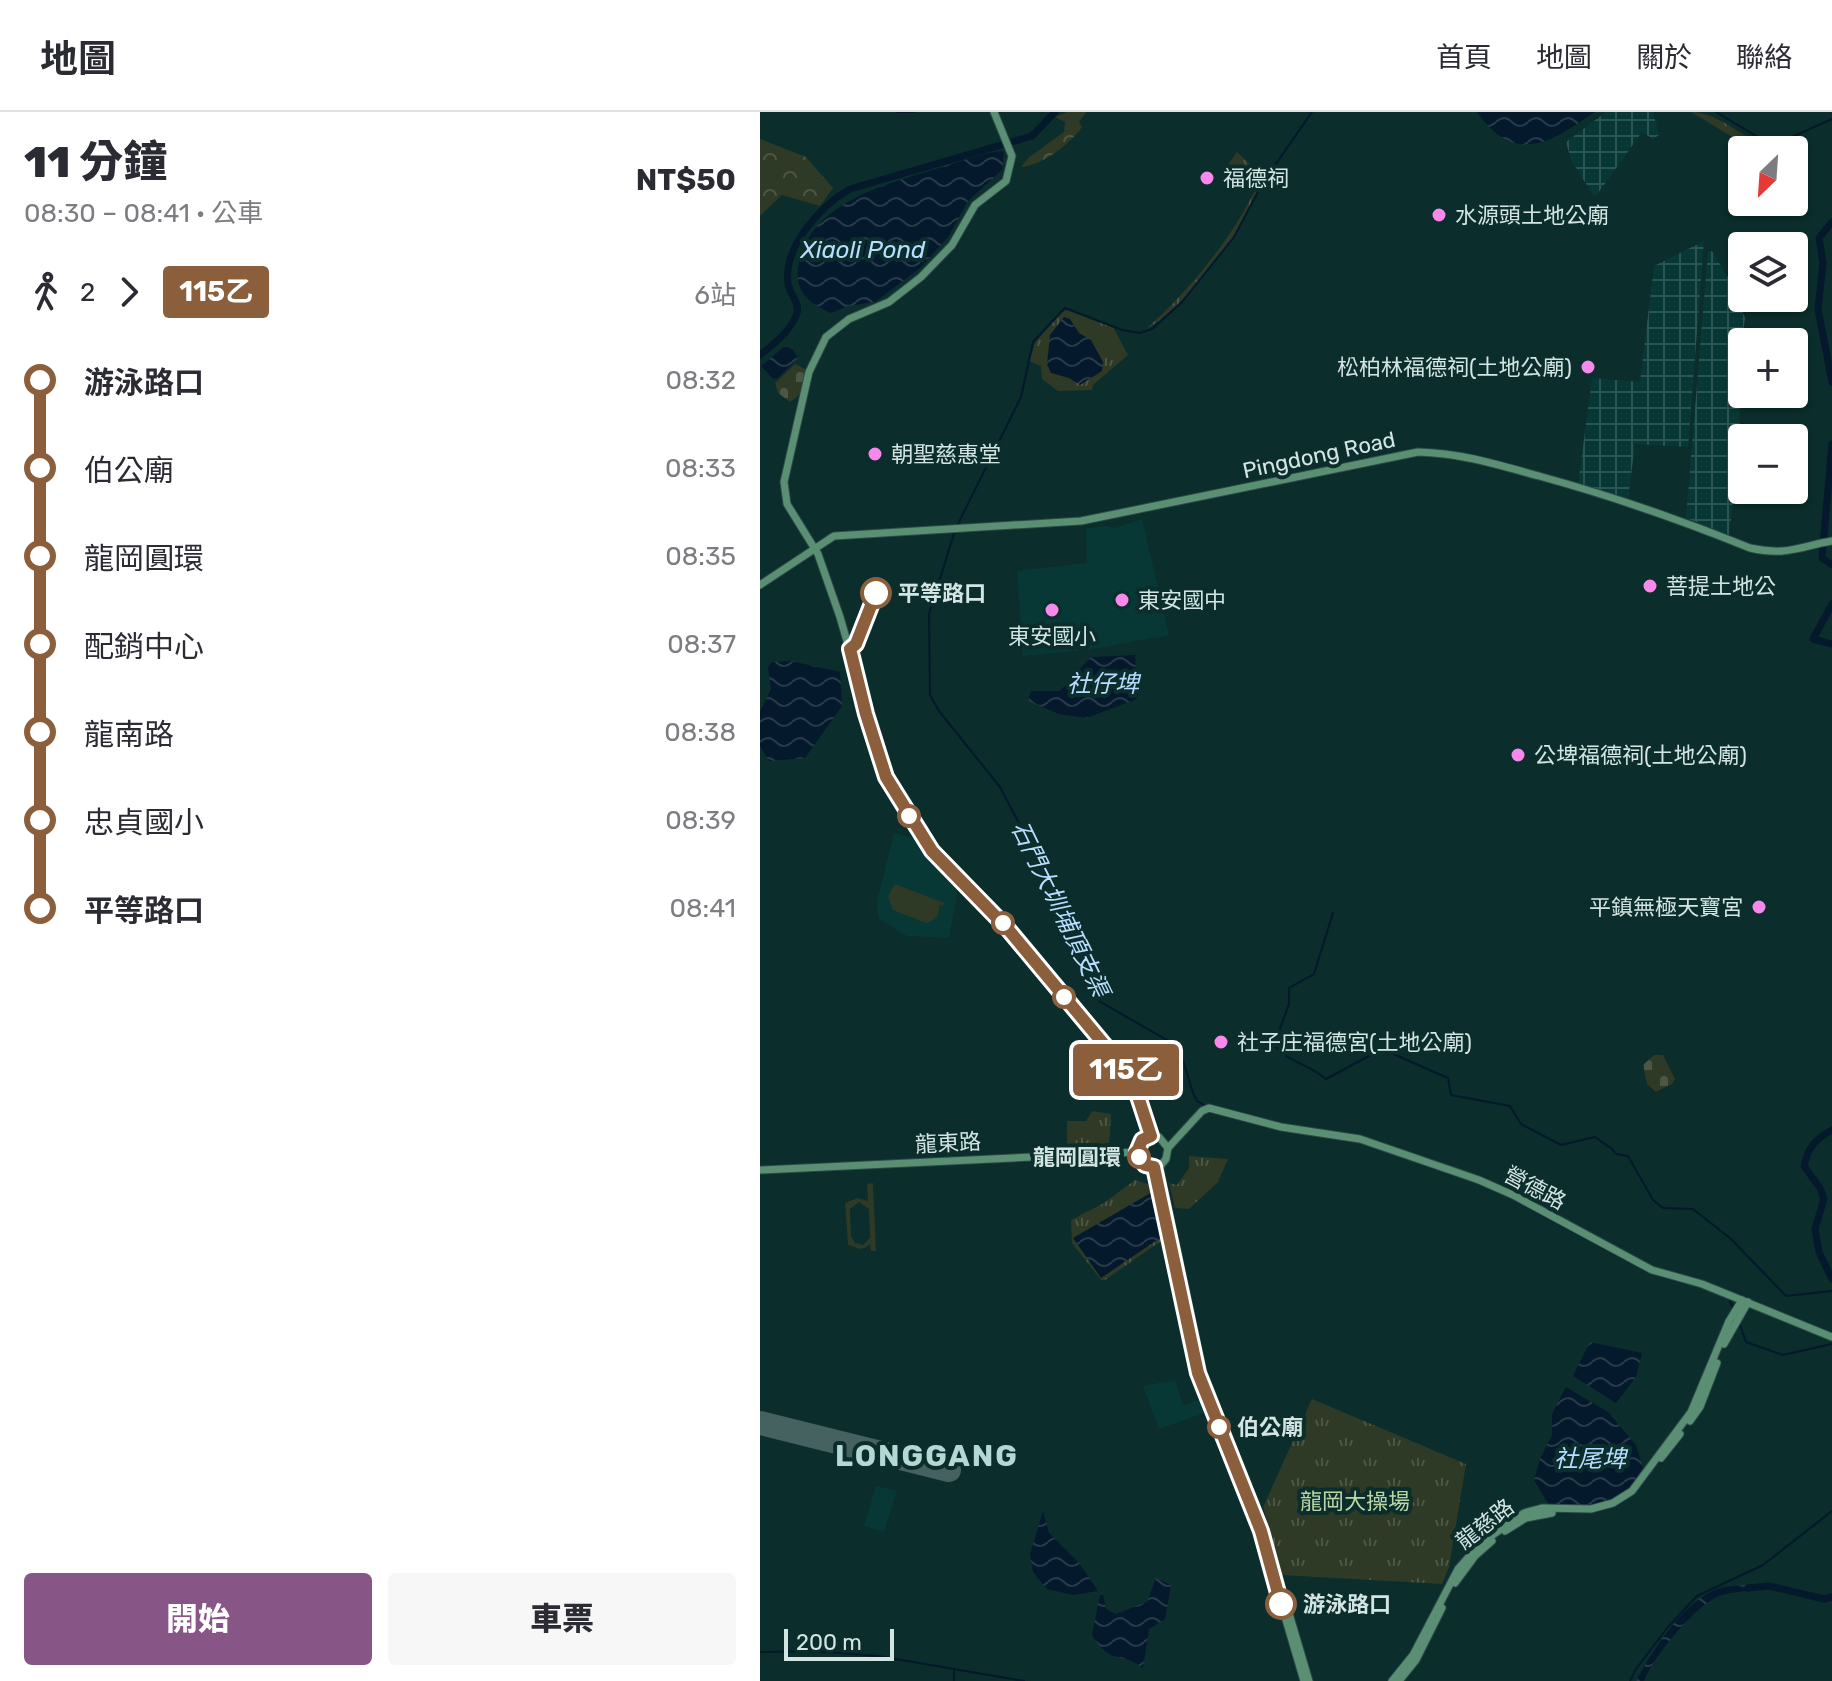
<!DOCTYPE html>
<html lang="zh-TW">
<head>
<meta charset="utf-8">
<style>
	body { margin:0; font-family:Rubik,"Noto Sans TC",sans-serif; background:#f7f7f7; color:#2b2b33; height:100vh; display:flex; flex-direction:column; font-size:30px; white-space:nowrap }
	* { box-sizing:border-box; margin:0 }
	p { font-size:26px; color:#7c7c81 }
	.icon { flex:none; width:44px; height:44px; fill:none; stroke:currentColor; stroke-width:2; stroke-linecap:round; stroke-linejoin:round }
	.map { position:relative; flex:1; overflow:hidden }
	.panel { display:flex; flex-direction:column; background:#fff; width:760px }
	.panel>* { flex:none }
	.badge { padding:0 16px; border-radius:6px; font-size:28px; line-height:52px }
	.needle { width:52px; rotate:205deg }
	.fabs { position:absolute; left:968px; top:24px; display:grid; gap:16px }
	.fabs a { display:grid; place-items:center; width:80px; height:80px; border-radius:8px; background:#fff; box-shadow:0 2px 6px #0004; font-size:40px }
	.scale { position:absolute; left:24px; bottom:20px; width:110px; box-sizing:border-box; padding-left:8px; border:4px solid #d3e5e3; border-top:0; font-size:22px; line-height:28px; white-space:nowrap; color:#d3e5e3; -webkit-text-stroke:6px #0b2d2b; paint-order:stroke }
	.map>.badge { position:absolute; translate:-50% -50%; box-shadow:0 0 0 4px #fff }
	.legs { display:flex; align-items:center; gap:12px; height:88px; padding:0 24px; font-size:26px }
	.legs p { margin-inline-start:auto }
	.overview { display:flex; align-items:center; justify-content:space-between; height:136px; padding:0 24px }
	h1 { font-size:44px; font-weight:800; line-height:60px }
	.cta { display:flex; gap:16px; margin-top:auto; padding:16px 24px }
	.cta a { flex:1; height:92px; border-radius:8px; background:#875586; color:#fff; font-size:32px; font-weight:800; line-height:92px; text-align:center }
	.cta a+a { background:#f7f7f7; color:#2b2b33 }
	ul { padding:0 24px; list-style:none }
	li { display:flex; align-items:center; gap:28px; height:88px; font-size:30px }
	li i { display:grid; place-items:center; width:12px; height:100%; margin:0 10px; background:currentColor }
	li i::after { content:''; width:20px; height:20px; margin:-10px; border:6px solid; border-radius:50%; background:#fff }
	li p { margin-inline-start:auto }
	li:first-child i { background:linear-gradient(#0000 50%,currentColor 0) }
	li:last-child i { background:linear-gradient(currentColor 50%,#0000 0) }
	header { display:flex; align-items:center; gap:48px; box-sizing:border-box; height:112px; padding:0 40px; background:#fff; border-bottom:2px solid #e1e1e2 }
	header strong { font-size:38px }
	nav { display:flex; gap:44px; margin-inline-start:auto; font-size:28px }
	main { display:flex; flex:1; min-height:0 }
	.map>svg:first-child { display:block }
	.built { fill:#083836 }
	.industrial { fill:url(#industrial-grid) }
	.grass { fill:url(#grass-tufts) }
	.forest { fill:url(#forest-crowns) }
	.cemetery { fill:url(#cemetery-stones) }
	.pitch { fill:#2e3926; fill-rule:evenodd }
	.water { fill:url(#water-waves) }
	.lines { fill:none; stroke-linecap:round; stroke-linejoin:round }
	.stream { stroke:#04192b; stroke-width:2 }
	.river { stroke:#04192b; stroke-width:7 }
	.runway { stroke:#456260; stroke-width:24 }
	.secondary-casing { stroke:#2b4a48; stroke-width:9 }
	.secondary { stroke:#5a8f74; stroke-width:7 }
	.line-1-casing { stroke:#fff; stroke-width:18 }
	.line-1 { stroke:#8b5e3c; stroke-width:12 }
	.poi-dot { fill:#f788ec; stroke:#0b2d2b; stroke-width:3 }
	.stop-1-dot { fill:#fff; stroke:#8b5e3c; stroke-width:4 }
	.labels { text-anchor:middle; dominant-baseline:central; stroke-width:8; stroke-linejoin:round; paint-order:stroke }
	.poi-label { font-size:22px; fill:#d3e5e3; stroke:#0b2d2b; text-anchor:start }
	.street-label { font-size:22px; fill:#d3e5e3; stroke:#0b2d2b }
	.stop-label { font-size:22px; font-weight:bold; fill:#d3e5e3; stroke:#0b2d2b; text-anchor:start }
	.park-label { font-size:22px; fill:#bad7a5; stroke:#0b2d2b }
	.water-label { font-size:24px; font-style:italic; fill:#b8ddff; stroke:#0b2d2b }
	.district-label { font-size:30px; font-weight:bold; letter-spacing:2px; fill:#b4d9d5; stroke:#0b2d2b }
</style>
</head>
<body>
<header>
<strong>地圖</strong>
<nav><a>首頁</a><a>地圖</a><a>關於</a><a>聯絡</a></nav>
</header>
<main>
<section class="panel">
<div class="overview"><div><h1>11 分鐘</h1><p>08:30 – 08:41 · 公車</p></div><b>NT$50</b></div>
<div class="legs"><svg class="icon" aria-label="walk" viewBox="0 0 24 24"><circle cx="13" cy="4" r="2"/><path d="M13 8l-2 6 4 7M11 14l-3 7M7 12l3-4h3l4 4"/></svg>2<svg class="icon" aria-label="forward" viewBox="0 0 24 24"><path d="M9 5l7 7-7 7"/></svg><b class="badge" style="background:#8b5e3c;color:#fff">115乙</b><p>6站</p></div>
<ul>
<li><i style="color:#8b5e3c"></i><b>游泳路口</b><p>08:32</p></li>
<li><i style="color:#8b5e3c"></i><span>伯公廟</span><p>08:33</p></li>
<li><i style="color:#8b5e3c"></i><span>龍岡圓環</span><p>08:35</p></li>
<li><i style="color:#8b5e3c"></i><span>配銷中心</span><p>08:37</p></li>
<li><i style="color:#8b5e3c"></i><span>龍南路</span><p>08:38</p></li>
<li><i style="color:#8b5e3c"></i><span>忠貞國小</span><p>08:39</p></li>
<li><i style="color:#8b5e3c"></i><b>平等路口</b><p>08:41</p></li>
</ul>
<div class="cta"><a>開始</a><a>車票</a></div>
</section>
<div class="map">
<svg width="1072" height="1569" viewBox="0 0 1072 1569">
	<defs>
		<pattern id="industrial-grid" width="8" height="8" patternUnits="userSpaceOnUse" patternTransform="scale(2)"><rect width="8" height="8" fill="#083836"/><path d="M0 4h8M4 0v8" fill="none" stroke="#2b5553"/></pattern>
		<pattern id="grass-tufts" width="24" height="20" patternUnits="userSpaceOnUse" patternTransform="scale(2)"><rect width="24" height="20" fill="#2e3926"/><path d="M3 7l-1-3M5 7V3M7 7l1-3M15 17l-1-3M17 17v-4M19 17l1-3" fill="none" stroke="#4b5645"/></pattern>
		<pattern id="forest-crowns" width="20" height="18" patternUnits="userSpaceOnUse" patternTransform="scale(2)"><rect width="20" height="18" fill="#2e3926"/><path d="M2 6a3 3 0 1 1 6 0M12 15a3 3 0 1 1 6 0" fill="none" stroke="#4b5645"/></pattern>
		<pattern id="cemetery-stones" width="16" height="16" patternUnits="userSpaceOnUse" patternTransform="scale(2)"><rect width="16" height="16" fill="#2e3926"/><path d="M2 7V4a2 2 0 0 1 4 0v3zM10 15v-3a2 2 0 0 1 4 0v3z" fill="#4b5645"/></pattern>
		<pattern id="water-waves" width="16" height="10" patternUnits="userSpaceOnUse" patternTransform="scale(2)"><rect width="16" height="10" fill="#04192b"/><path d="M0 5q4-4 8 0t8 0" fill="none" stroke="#283a4a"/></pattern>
	</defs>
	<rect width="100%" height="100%" fill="#0b2d2b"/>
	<!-- built -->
	<g class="built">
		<polygon points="382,407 409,523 328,538 263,544 257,459 327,451 326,417 346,414 355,416"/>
		<polygon points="134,721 160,728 199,771 189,826 147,824 118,806 117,790"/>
		<polygon points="415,1268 423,1293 445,1286 450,1299 399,1317 383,1274"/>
		<polygon points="116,1374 137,1379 124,1420 104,1414"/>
	</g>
	<!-- industrial -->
	<g class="industrial">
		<polygon points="846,0 893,0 899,23 893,27 882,20 836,84 833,83 811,48 806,30"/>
		<polygon points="944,129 928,335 875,332 868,387 818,373 832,266 880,270 894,154"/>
		<polygon points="952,139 972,172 985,206 979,248 980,333 969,423 926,406 948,140"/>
	</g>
	<!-- grass -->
	<g class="grass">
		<path d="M 931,0 C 964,0 986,35 1020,34 L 1017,38 L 994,38 Z"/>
		<path d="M 477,40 L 502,63 L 500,68 L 504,63 L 507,65 C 496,82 487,102 476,120 C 458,148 415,203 386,217 C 428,180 470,129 495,78 L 492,80 L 464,58 Z"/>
		<polygon points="307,198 353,215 368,243 333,273 332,278 298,279 282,267 281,254 269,249 276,229 302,200"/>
		<polygon points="332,999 351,1002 349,1035 307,1038 307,1009 326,1009"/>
		<polygon points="429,1044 468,1047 458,1070 429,1097 415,1096 409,1071 417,1073 429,1056"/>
		<polygon points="375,1068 397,1075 407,1125 345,1168 341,1168 312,1131 311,1108 344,1091"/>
		<polygon points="552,1287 706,1352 689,1455 682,1472 522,1463 503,1395"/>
	</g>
	<!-- forest -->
	<g class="forest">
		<path d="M 307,0 L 326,0 L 319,10 L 322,15 C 309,33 283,53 261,55 L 268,46 L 304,20 L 305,10 L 295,5 Z"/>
		<polygon points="0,27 46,45 73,76 60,94 22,83 0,104"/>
	</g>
	<!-- cemetery -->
	<g class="cemetery">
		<path d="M 35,252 L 47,258 C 45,273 42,283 30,290 L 18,281 L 15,271 Z"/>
		<polygon points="894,943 903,943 915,967 912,972 896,980 887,972 883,953"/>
	</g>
	<!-- pitch -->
	<g class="pitch">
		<path d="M 135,772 L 184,791 L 183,794 L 179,793 C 180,803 176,808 166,811 L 133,798 L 128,784 Z"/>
		<path d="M 113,1071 L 116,1139 L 111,1139 L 110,1132 C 101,1141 97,1135 88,1133 L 85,1091 L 97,1086 L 108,1089 L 107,1072 ZM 99,1090 L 109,1097 L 110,1126 L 103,1133 L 95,1131 L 91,1124 L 90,1097 Z"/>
	</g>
	<!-- water -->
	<g class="water">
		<path d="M 717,0 L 835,0 C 791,30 756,55 717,0 Z"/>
		<path d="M 244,39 L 242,58 L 208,89 L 188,125 L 160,156 L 115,190 L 88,194 L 71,201 C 51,192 35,182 38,157 C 46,91 127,72 179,56 C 200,50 223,40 244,39 Z"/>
		<polygon points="304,205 310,207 319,221 331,228 343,250 342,259 320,273 309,266 291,261 287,252 290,223"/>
		<polygon points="25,234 33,238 38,246 18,266 13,267 1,254"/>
		<polygon points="375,543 378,583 375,588 326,606 299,602 268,589 271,579 300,579 331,545"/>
		<polygon points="31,549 80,560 82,594 45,646 9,649 0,634 0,600 11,577 8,556 11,550"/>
		<polygon points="394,1079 398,1080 406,1122 341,1166 313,1126"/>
		<polygon points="830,1230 882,1241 876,1265 856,1291 813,1264"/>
		<path d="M 806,1275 L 848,1300 L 876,1333 L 883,1356 C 879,1363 874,1372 868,1377 C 848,1396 815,1393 789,1393 L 774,1368 L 780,1347 L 792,1323 L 792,1302 Z"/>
		<polygon points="283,1399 289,1421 319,1451 338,1479 313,1483 287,1477 273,1460 270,1442"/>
		<path d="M 396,1466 L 411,1473 L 405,1507 L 389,1517 L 383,1556 C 362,1539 350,1554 332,1523 L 340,1483 L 343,1483 L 346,1497 L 356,1502 L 387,1490 Z"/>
		<path d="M 995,1472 L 993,1478 C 982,1480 966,1480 955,1486 C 932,1498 893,1545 884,1569 L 876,1569 C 893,1538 923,1490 957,1477 C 968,1473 983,1474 995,1472 Z"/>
	</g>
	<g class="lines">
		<!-- stream -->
		<g class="stream">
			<polyline points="137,0 155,0"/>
			<polyline points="956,0 1006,30 1021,30 1072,7"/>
			<polyline points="198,412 261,285 273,230 305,196 362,218 380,221 392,217 422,190 474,125 502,72 552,0"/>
			<polyline points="195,418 169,502 170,583 179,599 240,675 326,840 339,889 419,935 433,981 437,989 446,994"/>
			<path d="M 573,801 L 554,862 L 529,876 L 529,892 L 514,933 C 529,951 549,952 566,967 L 622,937 L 688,966 L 691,983 L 750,994 L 761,1012 L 801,1033 L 835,1025 L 852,1037 L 856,1042 L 868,1044 L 893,1088 L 903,1096 L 933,1097 L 971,1127 L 1026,1184 L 1072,1179"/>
			<polyline points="478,1007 522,1018"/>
			<polyline points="648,1047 699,1065"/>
			<polyline points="756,1089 888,1160"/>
			<polyline points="894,1162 918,1169"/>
			<polyline points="955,1181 969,1187 973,1196"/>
			<polyline points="980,1213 986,1230 1023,1243 1072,1232"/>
			<polyline points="0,1540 53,1539 118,1544 264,1569"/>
			<polyline points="194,1557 194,1569"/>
			<polyline points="870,1569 876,1557 908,1515 937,1484 1003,1453 1072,1399"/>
		</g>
		<!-- river -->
		<g class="river">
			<polyline points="1072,110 1059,126 1063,151 1058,197 1072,270"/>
			<path d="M 0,243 C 14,232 31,219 37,201 C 40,192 30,182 28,172 C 23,135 60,94 90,77 L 272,24 L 295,0"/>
			<polyline points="1072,332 1062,446 1072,453"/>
			<polyline points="1072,492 1053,527 1072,532"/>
			<path d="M 1072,1018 C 1055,1027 1048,1036 1044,1054 L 1060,1076 L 1064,1087 L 1055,1117 L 1059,1140 L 1072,1167"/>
			<polyline points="988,1476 1009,1474 1064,1487 1072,1485"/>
		</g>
		<!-- runway -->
		<polyline class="runway" points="0,1311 189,1358"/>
		<defs>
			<g id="secondary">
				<polyline points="234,0 252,44 246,69 215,93 192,133 161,165 129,190 89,207 66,225 49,260 24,370 27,392 58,442 80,505 126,665 172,739 247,816 372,966 391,1024"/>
				<path d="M 0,473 L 74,424 L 321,409 L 658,340 C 701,341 739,353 779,364 C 852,384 921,408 990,436 C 1027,444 1038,435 1072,429"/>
				<polyline points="408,1036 399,1025 391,1024 382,1028 377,1040 385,1053 401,1053 406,1047 408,1036 442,999 449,996 521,1015 600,1027 719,1068 753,1083 892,1158 942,1172 1072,1225"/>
				<polyline points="399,1054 443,1261 502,1410 549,1569"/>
				<polyline points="0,1058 377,1040"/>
				<polyline points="964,1232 988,1190"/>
				<polyline points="439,1264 462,1323"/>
				<polyline points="930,1309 940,1295 957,1251"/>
				<polyline points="901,1346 920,1322"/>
				<polyline points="476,1357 492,1397"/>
				<polyline points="745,1419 766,1406 792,1401"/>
				<polyline points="508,1447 544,1569"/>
				<polyline points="695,1471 715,1444 732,1429"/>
				<polyline points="632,1569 653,1543 698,1457 720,1432 764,1401 782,1396 831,1397 853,1391 872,1379 931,1300 969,1209 982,1188"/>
				<polyline points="639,1569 656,1548 682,1496"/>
			</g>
		</defs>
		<!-- secondary casing -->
		<use href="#secondary" class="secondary-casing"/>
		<!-- secondary -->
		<use href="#secondary" class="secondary"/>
	</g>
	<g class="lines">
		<defs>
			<polyline id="line-1" points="116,481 96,532 90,537 106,602 126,665 172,739 247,816 372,966 391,1024 382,1028 377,1040 385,1053 394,1055 438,1261 501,1419 521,1492"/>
		</defs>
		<!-- line-1 casing -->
		<use href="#line-1" class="line-1-casing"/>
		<!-- line-1 -->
		<use href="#line-1" class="line-1"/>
	</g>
	<!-- markers -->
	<g class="poi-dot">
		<circle cx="447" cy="66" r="8"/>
		<circle cx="679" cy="103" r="8"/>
		<circle cx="828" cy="255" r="8"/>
		<circle cx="115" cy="342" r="8"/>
		<circle cx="890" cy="474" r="8"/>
		<circle cx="362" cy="488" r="8"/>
		<circle cx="292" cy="498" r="8"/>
		<circle cx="758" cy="643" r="8"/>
		<circle cx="999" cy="795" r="8"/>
		<circle cx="461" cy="930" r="8"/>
	</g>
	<g class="stop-1-dot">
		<circle cx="116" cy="481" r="14"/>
		<circle cx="149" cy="704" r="10"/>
		<circle cx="243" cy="811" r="10"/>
		<circle cx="304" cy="885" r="10"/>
		<circle cx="379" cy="1045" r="10"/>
		<circle cx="459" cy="1315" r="10"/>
		<circle cx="521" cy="1492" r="14"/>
	</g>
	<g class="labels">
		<!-- poi labels -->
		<g class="poi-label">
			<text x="463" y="66">福德祠</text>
			<text x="695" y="103">水源頭土地公廟</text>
			<text x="812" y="255" text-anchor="end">松柏林福德祠(土地公廟)</text>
			<text x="131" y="342">朝聖慈惠堂</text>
			<text x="906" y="474">菩提土地公</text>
			<text x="378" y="488">東安國中</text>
			<text x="292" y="524" text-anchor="middle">東安國小</text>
			<text x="774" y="643">公埤福德祠(土地公廟)</text>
			<text x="983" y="795" text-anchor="end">平鎮無極天寶宮</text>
			<text x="477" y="930">社子庄福德宮(土地公廟)</text>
		</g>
		<!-- street labels -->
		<g class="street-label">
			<text transform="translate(559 343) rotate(-12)">Pingdong Road</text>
			<text transform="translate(188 1031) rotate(-3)">龍東路</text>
			<text transform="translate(775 1076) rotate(28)">營德路</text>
			<text transform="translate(725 1412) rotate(-38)">龍慈路</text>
		</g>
		<!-- stop labels -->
		<g class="stop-label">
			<text x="138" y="481">平等路口</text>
			<text x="361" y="1045" text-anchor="end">龍岡圓環</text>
			<text x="477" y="1315">伯公廟</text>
			<text x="543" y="1492">游泳路口</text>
		</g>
		<!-- park labels -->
		<g class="park-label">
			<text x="595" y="1389">龍岡大操場</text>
		</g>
		<!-- water labels -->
		<g class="water-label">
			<text x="103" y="138">Xiaoli Pond</text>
			<text x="343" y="572">社仔埤</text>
			<text transform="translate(300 797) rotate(64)">石門大圳埔頂支渠</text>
			<text x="830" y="1347">社尾埤</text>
		</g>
		<!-- district labels -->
		<g class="district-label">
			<text x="167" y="1344">LONGGANG</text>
		</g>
	</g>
</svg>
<div class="fabs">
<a><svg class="needle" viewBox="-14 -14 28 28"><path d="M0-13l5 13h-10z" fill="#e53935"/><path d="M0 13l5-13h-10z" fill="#7c7c81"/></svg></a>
<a><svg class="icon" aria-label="layers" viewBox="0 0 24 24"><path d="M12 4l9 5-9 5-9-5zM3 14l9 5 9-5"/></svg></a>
<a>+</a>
<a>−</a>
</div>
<div class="scale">200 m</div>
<b class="badge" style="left:366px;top:958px;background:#8b5e3c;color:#fff">115乙</b>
</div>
</main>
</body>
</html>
